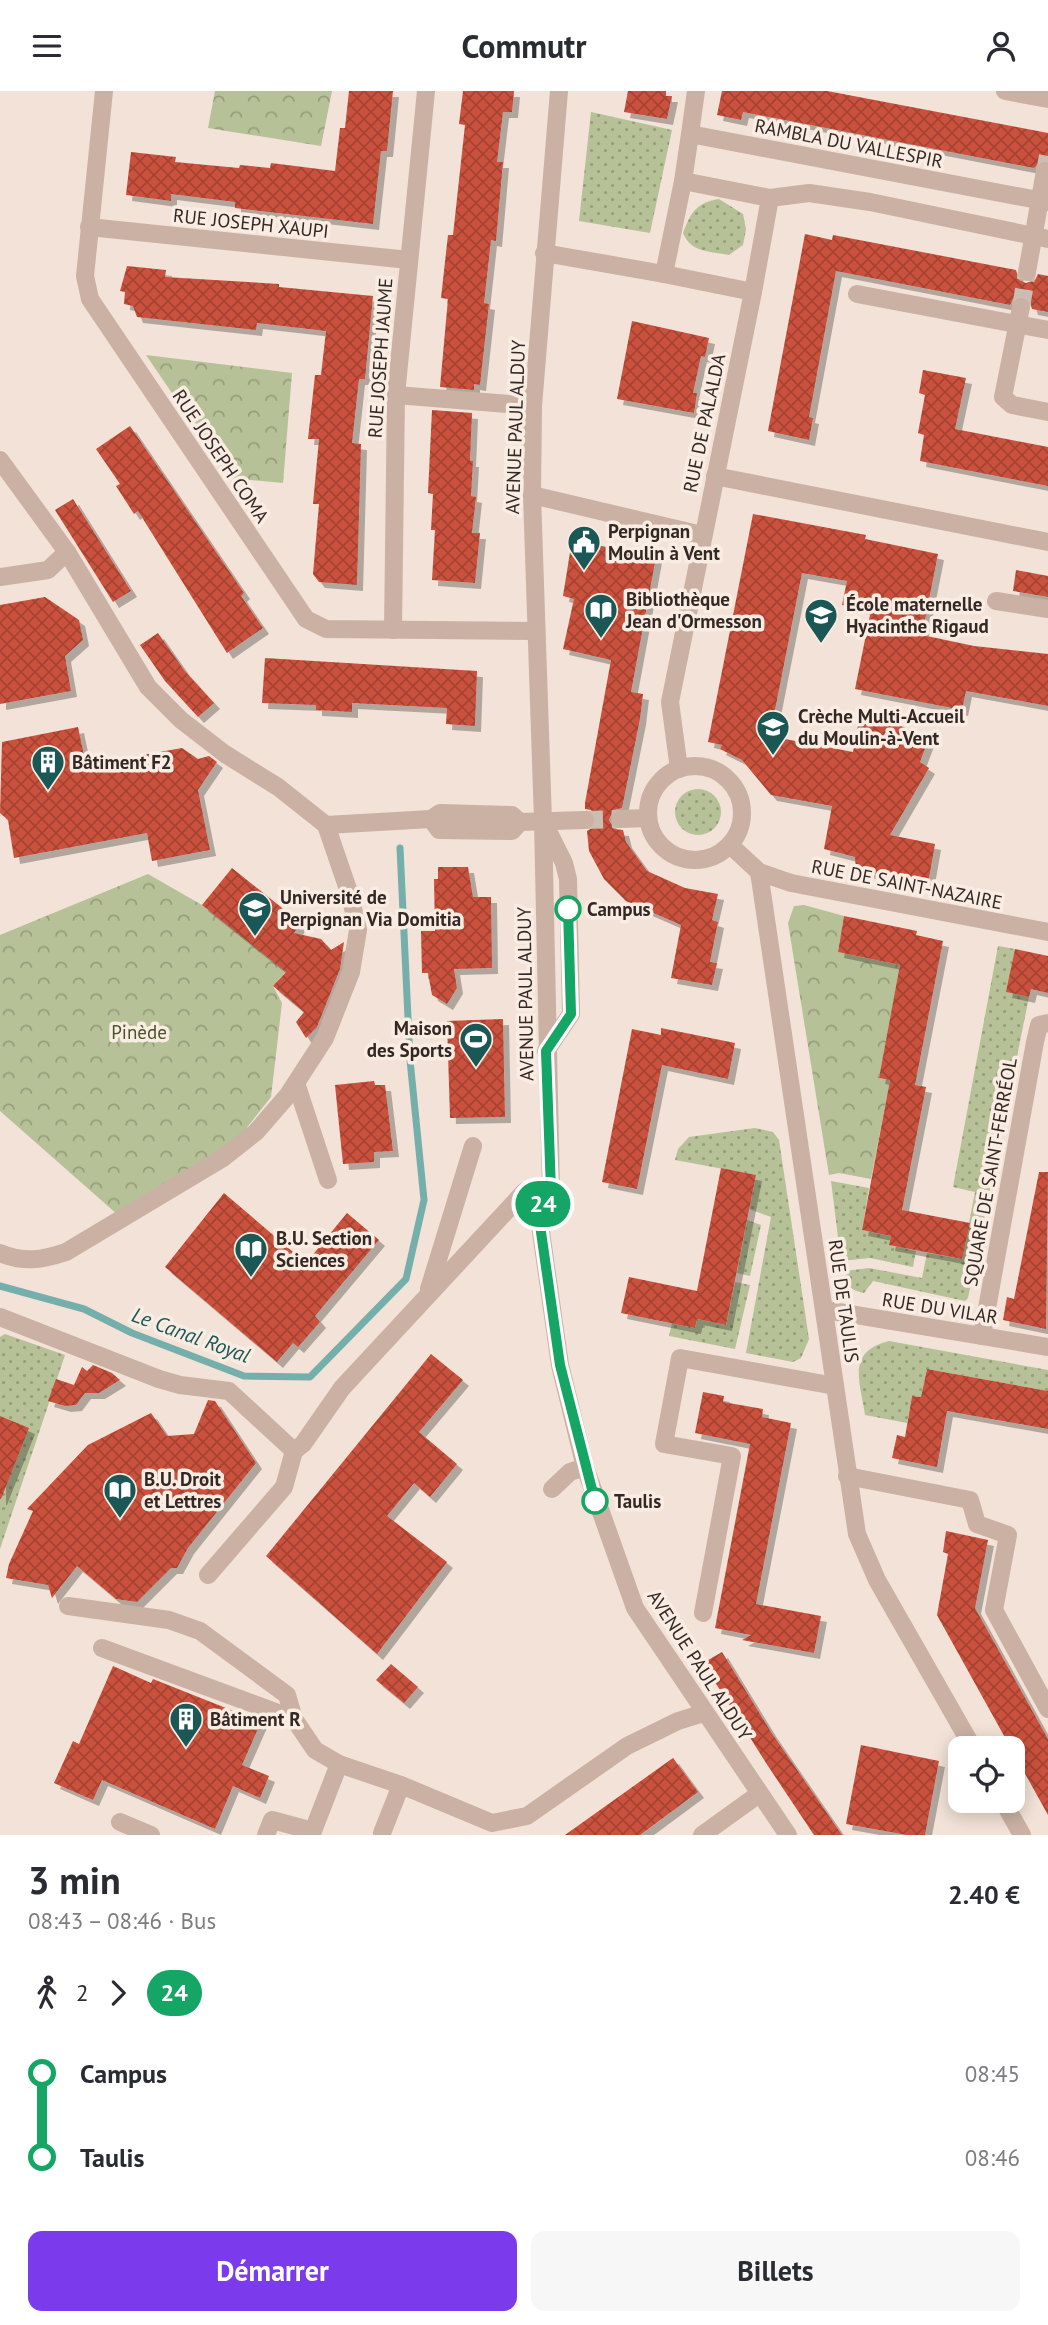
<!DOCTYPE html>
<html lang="fr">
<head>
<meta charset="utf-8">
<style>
	body { margin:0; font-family:"PT Sans",sans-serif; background:#f7f7f7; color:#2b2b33; height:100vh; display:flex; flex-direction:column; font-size:26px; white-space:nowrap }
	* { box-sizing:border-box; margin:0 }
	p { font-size:23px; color:#7c7c81 }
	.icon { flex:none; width:38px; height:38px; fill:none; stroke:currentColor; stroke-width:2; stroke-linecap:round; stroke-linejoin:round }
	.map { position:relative; height:1744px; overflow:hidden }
	.drawer { display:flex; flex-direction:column; background:#fff; flex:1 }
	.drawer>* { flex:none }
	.badge { padding:0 14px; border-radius:23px; font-size:24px; line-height:46px }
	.buttons { position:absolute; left:948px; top:1645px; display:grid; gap:14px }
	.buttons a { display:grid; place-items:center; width:77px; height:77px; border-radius:14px; background:#fff; box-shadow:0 4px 18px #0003; font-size:35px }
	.map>.badge { position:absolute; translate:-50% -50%; box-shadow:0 0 0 4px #fff }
	.legs { display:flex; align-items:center; gap:10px; height:77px; padding:0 28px; font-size:23px }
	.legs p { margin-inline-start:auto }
	.overview { display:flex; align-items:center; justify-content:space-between; height:119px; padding:0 28px }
	h1 { font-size:38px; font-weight:700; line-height:52px }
	.button { display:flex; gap:14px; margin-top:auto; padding:14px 28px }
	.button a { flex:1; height:80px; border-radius:14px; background:#7c3aed; color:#fff; font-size:28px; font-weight:700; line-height:80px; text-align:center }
	.button a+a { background:#f7f7f7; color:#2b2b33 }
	ul { padding:0 28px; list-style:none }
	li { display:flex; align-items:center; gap:24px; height:84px; font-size:26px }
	li i { display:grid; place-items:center; width:10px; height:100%; margin:0 9px; background:currentColor }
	li i::after { content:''; width:18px; height:18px; margin:-9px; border:5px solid; border-radius:50%; background:#fff }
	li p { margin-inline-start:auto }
	li:first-child i { background:linear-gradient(#0000 50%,currentColor 0) }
	li:last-child i { background:linear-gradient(currentColor 50%,#0000 0) }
	header { display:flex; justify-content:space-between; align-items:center; height:91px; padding:0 28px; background:#fff; font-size:32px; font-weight:700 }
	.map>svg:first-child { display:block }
	.grass { fill:url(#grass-dots) }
	.forest { fill:url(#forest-crowns) }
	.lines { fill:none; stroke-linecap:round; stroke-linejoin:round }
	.stream { stroke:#75afac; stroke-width:7 }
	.building { fill:url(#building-cross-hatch); filter:url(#shadow) }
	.minor-tunnel { stroke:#ccbdb3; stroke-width:18; stroke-dasharray:18 9; stroke-linecap:butt }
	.minor { stroke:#cab1a3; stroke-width:18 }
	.line-1-casing { stroke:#fff; stroke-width:16 }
	.line-1 { stroke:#15a565; stroke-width:10 }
	.stop-1-dot { fill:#fff; stroke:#15a565; stroke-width:3.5 }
	.labels { text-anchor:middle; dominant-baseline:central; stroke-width:7; stroke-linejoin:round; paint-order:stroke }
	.street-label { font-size:19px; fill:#342825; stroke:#f9ede3 }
	.poi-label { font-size:19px; font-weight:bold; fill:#342825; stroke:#f9ede3; text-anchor:start }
	.stop-label { font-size:19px; font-weight:bold; fill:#342825; stroke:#f9ede3; text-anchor:start }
	.park-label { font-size:19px; fill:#485328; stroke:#f9ede3 }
	.water-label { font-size:21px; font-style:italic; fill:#1a5755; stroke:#f9ede3 }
</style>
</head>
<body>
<header><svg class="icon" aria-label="menu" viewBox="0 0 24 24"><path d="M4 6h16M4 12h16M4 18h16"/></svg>Commutr<svg class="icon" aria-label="person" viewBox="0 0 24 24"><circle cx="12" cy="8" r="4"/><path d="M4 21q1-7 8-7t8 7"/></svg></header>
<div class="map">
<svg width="1048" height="1744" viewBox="0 0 1048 1744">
	<defs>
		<pattern id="grass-dots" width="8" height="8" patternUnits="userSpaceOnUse" patternTransform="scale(1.75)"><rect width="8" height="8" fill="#b7c197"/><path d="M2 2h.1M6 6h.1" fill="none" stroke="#969d7b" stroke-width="1.8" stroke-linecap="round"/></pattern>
		<pattern id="forest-crowns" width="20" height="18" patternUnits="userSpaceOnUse" patternTransform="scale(1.75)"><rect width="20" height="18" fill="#b7c197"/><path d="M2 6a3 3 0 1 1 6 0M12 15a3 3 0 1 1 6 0" fill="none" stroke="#969d7b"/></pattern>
		<pattern id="building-cross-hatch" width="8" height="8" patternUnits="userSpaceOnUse" patternTransform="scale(1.75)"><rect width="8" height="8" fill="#ca513c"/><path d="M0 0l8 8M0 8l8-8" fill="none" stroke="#a54332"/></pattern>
		<filter id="shadow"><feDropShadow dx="6" dy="6" stdDeviation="0" flood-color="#0004"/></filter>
	</defs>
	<rect width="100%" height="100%" fill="#f2e2d7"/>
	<!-- grass -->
	<g class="grass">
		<polygon points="591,21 672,39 650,142 579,130"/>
		<path d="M 719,108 L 743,123 L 746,138 L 743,154 L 729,164 C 710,160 691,162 683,142 C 691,121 696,112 719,108 Z"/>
		<circle cx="698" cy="721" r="23"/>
		<path d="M 998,855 L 1015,858 L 1007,901 L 1029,906 L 968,1207 L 965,1210 L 873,1190 L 864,1202 C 850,1199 847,1195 845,1180 L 869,1177 L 922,1187 L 927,1162 L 962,1168 L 975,1101 L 953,1096 Z"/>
		<polygon points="755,1037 773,1041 779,1049 809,1248 801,1267 793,1271 746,1262 771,1126 749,1118 756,1084 675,1069 678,1058 689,1046"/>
		<polygon points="831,1090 869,1097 862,1139 891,1145 890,1154 916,1160 913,1176 870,1167 841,1170"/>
		<polygon points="747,1129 761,1134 750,1185 737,1182"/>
		<polygon points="735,1191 750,1194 735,1258 669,1245 672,1232 695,1237 697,1228 726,1234"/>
		<polygon points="5,1243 65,1264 0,1458 0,1246"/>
		<path d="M 889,1250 L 1048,1279 L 1048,1300 L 927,1278 L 921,1306 L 912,1305 L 907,1332 L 865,1324 C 860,1290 846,1261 889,1250 Z"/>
	</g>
	<!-- forest -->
	<g class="forest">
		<polygon points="215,0 332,0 321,55 208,37"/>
		<polygon points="146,264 292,282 283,392 230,387"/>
		<polygon points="148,783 202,814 287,879 273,895 282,912 271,1006 223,1067 118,1124 0,1020 0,844"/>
		<polygon points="804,814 844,825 838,861 901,874 879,987 890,989 871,1088 839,1082 829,1084 788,832 794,815"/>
	</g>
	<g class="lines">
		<!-- stream -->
		<polyline class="stream" points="0,1195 84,1218 132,1242 244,1285 310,1286 406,1188 424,1109 410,969 400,757"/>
	</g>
	<!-- building -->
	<g class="building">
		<polygon points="349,0 393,0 387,60 381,60 373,133 235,117 235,111 171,103 171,110 126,104 131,61 176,66 175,71 239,77 240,74 270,77 271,72 335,80 340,37 345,37"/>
		<polygon points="463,0 514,0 512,21 503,21 497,71 503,71 496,150 491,149 484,212 489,213 480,294 474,293 474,299 440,296 448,208 441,207 448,144 453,144 465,34 459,33"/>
		<polygon points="628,0 666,0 666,5 672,5 667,28 624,21"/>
		<polygon points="722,0 827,0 1048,42 1048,69 1041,70 1034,77 743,21 741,29 717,24"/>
		<polygon points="805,143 832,149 833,144 1016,179 1019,189 1026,192 1035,189 1038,183 1048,185 1048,221 1032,218 1029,208 1023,205 1013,208 1010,214 836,180 809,326 813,327 809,349 768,340"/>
		<polygon points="127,175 166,179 165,186 279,193 279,196 373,205 365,288 359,288 352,352 361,353 357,494 319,491 313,483 319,413 313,413 319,348 308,348 315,284 321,284 326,240 257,232 256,239 137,226 133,215 124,213 125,201 120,200"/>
		<polygon points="632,230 709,247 705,266 701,265 693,302 697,302 694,322 617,308"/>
		<polygon points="923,279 966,287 955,338 1048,356 1048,395 920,370 924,344 918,342 925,304 919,302"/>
		<polygon points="432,319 472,322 470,370 473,370 471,405 476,406 472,442 480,442 475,492 432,489 435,439 431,439 433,403 428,402"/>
		<polygon points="130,335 244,502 241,505 263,537 227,562 138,420 134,423 116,395 120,393 96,358"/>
		<polygon points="73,408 131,500 113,511 55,419"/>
		<polygon points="753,423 866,444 865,448 938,463 922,544 974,555 1048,563 1048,615 966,600 962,619 855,598 871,519 842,514 847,490 802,482 774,624 783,631 769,645 853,661 861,618 929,647 920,671 929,677 890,744 935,753 928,793 856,779 855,766 824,758 832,715 771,704 742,669 720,658 722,654 708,651"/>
		<polygon points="572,449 656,466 631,601 643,603 640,628 622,717 613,719 609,729 614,738 623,739 626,751 647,780 685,797 718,803 712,829 718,831 710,871 717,872 712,894 671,887 681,834 626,810 604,788 589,760 587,740 595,735 596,728 591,719 585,718 585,712 611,569 563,558 574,508 563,505"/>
		<polygon points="1016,479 1048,485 1048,506 1013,500"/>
		<polygon points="45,506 79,529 83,549 65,565 71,600 0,613 0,514"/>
		<polygon points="158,542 184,579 214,612 198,626 165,590 140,554"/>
		<polygon points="265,567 477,580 475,635 446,633 447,617 352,612 352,621 316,619 316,614 262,612"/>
		<polygon points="78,636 86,674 182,657 198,668 209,665 217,671 198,699 210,759 152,770 147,742 14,767 8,729 0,722 2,651"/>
		<polygon points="438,776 468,776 473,806 491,806 492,877 454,878 457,897 447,913 432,904 428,882 422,882 421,840 435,840 434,788 438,788"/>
		<polygon points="232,777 301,832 294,842 321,848 331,859 344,851 340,878 317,936 306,947 296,931 304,921 273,895 286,881 202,814"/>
		<polygon points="844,825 917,840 916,844 943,850 915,994 926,996 902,1119 970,1132 962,1168 889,1154 891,1145 862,1139 890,989 879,987 900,874 838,861"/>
		<polygon points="1015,858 1048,865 1048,902 1031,898 1029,906 1006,901"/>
		<polygon points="503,928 505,1026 450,1027 447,930"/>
		<polygon points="661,937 735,952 728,988 662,974 637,1098 602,1091 632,938 661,944"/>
		<polygon points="374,990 375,994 385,994 393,1060 374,1061 374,1071 343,1073 335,994"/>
		<polygon points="721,1077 756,1084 726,1234 697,1228 695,1237 621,1222 629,1186 697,1200"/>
		<polygon points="1039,1081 1048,1081 1046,1238 1003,1229 1007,1206 1014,1208"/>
		<polygon points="224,1102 306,1172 347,1122 379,1149 315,1225 320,1231 298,1256 293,1252 277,1271 165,1176"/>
		<polygon points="431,1263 463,1289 419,1341 457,1373 430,1406 414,1392 387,1425 447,1471 377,1563 266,1465"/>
		<polygon points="93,1274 112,1282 120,1289 99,1302 85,1302 76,1314 65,1315 48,1310 56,1288 74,1294 82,1276 87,1280"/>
		<polygon points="927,1278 1048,1300 1048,1338 947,1320 937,1376 892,1367 897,1344 905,1346 912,1305 921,1306"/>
		<polygon points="703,1301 724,1305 723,1311 763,1318 762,1326 791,1332 756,1513 821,1525 814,1562 742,1549 751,1544 715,1537 750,1353 695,1342"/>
		<polygon points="208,1309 215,1310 256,1372 188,1457 177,1477 171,1477 137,1511 116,1508 77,1475 52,1507 48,1494 6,1487 9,1473 33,1420 27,1418 88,1354 151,1322 167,1345 194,1343"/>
		<polygon points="0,1325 29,1337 1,1408 0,1408"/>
		<polygon points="946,1440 988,1449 975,1517 1048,1648 1048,1724 937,1524 948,1463 943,1461"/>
		<polygon points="722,1561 771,1641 842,1744 814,1744 768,1675 703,1572"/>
		<polygon points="391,1573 418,1596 404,1612 376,1589"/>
		<polygon points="113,1575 151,1592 153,1588 261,1631 242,1674 269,1685 260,1707 233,1695 215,1738 102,1689 93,1709 54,1692 73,1650 79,1653"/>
		<polygon points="861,1654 939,1670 925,1744 907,1744 846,1733"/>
		<polygon points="673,1667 698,1701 640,1744 565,1744"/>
	</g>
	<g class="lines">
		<!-- minor-tunnel -->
		<g class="minor-tunnel">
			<polyline points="1045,80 1048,65"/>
			<polyline points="1021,216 1027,181"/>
			<polyline points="585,729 620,728"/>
		</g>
		<!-- minor -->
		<g class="minor">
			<polyline points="104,0 85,185 90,208 306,528 326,538 535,540"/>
			<polyline points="559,0 533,315 532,404 543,730 551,1100 538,1120 560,1274 585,1376 635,1517 788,1744"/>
			<polyline points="1005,0 1048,8"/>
			<polyline points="690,43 696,0"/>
			<polyline points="683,90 690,43 1048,111"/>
			<polyline points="770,107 753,201 664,183 683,90 770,107 809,102 870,111 1048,148"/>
			<polyline points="89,136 409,169"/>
			<polyline points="544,162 664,183"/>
			<polyline points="1027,181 1045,80"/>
			<polyline points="857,203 1048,239"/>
			<polyline points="1021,216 1003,306 1012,314 1048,321"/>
			<polyline points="396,304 533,315"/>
			<path d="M 0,369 L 67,461 L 148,596 L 181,629 L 225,663 L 278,696 L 326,734 L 350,804 L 358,839 L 351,881 L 325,947 L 288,1004 L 256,1041 L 223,1067 L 66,1161 C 42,1169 24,1172 0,1162"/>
			<polyline points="715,385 1048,451"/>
			<polyline points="532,404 702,444"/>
			<polyline points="0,486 48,479 67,461"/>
			<polyline points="996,510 1048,518"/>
			<polyline points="393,539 396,304 426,0"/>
			<circle cx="695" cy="722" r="47"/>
			<polyline points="679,678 670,611 753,201"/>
			<polyline points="431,728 439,739 512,740 520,731"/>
			<polyline points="620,728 648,727"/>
			<polyline points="326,734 431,728 440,722 512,724 520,731 585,729"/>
			<polyline points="545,734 564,772 568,788 571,923 546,960"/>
			<polyline points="730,754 759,781 857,1443 877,1489 973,1657"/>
			<polyline points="759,781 791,792 1048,841"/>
			<polyline points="296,992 328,1089"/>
			<polyline points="429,1198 473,1055"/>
			<polyline points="826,1219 1048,1256"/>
			<polyline points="0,1226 159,1288 180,1294 229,1300 294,1360"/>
			<polyline points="982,1245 1035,951 1039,934 1048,932"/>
			<polyline points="847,1385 970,1409 977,1433 1008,1444 994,1519 1048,1618"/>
			<polyline points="552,1398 570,1381 585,1376"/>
			<polyline points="208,1484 284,1396 294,1360 303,1353 342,1297 525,1100 551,1100"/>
			<polyline points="68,1515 169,1529 200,1540 287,1604 294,1628"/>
			<polyline points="703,1522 732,1365 664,1353 680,1267 835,1295"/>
			<polyline points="102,1557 294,1628 315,1659 339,1673 401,1694 492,1732 527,1725 627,1655 678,1630 704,1622"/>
			<polyline points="1003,1710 1022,1744"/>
			<polyline points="120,1731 151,1744"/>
			<polyline points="382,1742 401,1694"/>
			<polyline points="266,1744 272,1729 313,1740 339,1673"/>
			<polyline points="702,1744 759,1703"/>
		</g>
	</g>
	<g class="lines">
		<defs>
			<polyline id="line-1" points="568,818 571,923 546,960 551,1100 538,1120 560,1274 595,1410"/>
		</defs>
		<!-- line-1 casing -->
		<use href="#line-1" class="line-1-casing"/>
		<!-- line-1 -->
		<use href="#line-1" class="line-1"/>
	</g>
	<!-- icons -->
	<defs>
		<symbol id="civic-pin" viewBox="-11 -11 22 30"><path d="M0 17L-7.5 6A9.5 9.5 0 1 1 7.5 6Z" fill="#1a5755" stroke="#f9ede3"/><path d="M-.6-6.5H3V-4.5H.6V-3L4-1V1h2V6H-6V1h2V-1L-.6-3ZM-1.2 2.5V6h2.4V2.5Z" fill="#fff"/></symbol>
		<symbol id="library-pin" viewBox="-11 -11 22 30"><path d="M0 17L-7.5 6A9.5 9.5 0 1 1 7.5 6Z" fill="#1a5755" stroke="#f9ede3"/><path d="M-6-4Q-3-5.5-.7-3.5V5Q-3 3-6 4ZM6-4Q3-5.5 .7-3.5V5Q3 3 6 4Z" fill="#fff"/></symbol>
		<symbol id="school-pin" viewBox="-11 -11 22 30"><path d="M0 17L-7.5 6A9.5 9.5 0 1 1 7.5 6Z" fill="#1a5755" stroke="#f9ede3"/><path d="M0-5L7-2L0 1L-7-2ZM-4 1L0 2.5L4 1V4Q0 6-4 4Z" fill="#fff"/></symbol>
		<symbol id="building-pin" viewBox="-11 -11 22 30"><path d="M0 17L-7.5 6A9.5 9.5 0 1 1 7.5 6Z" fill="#1a5755" stroke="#f9ede3"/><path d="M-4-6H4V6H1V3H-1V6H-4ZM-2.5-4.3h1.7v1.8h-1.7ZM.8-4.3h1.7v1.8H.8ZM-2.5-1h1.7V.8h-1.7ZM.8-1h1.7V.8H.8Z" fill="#fff"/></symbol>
		<symbol id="university-pin" viewBox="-11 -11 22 30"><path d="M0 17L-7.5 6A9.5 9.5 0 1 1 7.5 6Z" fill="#1a5755" stroke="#f9ede3"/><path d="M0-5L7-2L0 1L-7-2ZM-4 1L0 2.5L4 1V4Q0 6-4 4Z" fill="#fff"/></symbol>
		<symbol id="stadium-pin" viewBox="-11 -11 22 30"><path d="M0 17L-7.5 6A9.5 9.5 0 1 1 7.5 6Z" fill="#1a5755" stroke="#f9ede3"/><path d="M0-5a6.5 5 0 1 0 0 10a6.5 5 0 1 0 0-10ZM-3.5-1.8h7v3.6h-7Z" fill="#fff"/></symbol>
	</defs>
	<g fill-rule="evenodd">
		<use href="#civic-pin" x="565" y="432" width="38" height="52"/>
		<use href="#library-pin" x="582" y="500" width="38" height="52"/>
		<use href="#school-pin" x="802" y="505" width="38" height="52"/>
		<use href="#school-pin" x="754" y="617" width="38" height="52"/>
		<use href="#building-pin" x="29" y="652" width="38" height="52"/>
		<use href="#university-pin" x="236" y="798" width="38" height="52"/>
		<use href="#stadium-pin" x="457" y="929" width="38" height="52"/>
		<use href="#library-pin" x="232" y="1139" width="38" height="52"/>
		<use href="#library-pin" x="101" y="1380" width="38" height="52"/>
		<use href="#building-pin" x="167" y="1609" width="38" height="52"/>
	</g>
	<!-- markers -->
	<g class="stop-1-dot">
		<circle cx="568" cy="818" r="12"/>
		<circle cx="595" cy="1410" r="12"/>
	</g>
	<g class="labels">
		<!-- street labels -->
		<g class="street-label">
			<text transform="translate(849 52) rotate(11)">RAMBLA DU VALLESPIR</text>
			<text transform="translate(251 132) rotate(6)">RUE JOSEPH XAUPI</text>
			<text transform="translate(380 267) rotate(-86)">RUE JOSEPH JAUME</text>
			<text transform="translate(704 332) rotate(-78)">RUE DE PALALDA</text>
			<text transform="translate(515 336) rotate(-88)">AVENUE PAUL ALDUY</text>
			<text transform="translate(221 365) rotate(56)">RUE JOSEPH COMA</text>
			<text transform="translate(907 793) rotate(11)">RUE DE SAINT-NAZAIRE</text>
			<text transform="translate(525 903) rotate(-91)">AVENUE PAUL ALDUY</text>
			<text transform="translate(990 1081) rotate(-80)">SQUARE DE SAINT-FERRÉOL</text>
			<text transform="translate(844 1210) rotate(82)">RUE DE TAULIS</text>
			<text transform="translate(940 1217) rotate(9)">RUE DU VILAR</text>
			<text transform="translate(700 1574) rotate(57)">AVENUE PAUL ALDUY</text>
		</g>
		<!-- poi labels -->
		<g class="poi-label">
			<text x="608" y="440">Perpignan<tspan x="608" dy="22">Moulin à Vent</tspan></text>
			<text x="626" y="508">Bibliothèque<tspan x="626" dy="22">Jean d'Ormesson</tspan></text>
			<text x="846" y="513">École maternelle<tspan x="846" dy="22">Hyacinthe Rigaud</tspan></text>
			<text x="798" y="625">Crèche Multi-Accueil<tspan x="798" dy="22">du Moulin-à-Vent</tspan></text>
			<text x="72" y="671">Bâtiment F2</text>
			<text x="280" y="806">Université de<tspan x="280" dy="22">Perpignan Via Domitia</tspan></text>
			<text x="452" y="937" text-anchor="end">Maison<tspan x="452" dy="22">des Sports</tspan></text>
			<text x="276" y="1147">B.U. Section<tspan x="276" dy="22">Sciences</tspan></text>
			<text x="144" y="1388">B.U. Droit<tspan x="144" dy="22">et Lettres</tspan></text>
			<text x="210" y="1628">Bâtiment R</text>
		</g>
		<!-- stop labels -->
		<g class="stop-label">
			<text x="587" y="818">Campus</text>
			<text x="614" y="1410">Taulis</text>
		</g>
		<!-- park labels -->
		<g class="park-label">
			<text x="139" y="941">Pinède</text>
		</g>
		<!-- water labels -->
		<g class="water-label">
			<text transform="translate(191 1244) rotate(20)">Le Canal Royal</text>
		</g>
	</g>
</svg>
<div class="buttons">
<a><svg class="icon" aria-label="locate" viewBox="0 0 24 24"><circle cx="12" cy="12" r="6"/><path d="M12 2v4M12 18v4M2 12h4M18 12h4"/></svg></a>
</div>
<b class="badge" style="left:543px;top:1113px;background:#15a565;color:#fff">24</b>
</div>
<section class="drawer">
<div class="overview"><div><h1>3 min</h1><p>08:43 – 08:46 · Bus</p></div><b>2.40 €</b></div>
<div class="legs"><svg class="icon" aria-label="walk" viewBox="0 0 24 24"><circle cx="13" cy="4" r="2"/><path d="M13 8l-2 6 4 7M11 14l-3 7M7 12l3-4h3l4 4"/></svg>2<svg class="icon" aria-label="forward" viewBox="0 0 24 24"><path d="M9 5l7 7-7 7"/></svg><b class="badge" style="background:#15a565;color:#fff">24</b></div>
<ul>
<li><i style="color:#15a565"></i><b>Campus</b><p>08:45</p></li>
<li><i style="color:#15a565"></i><b>Taulis</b><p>08:46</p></li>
</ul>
<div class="button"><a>Démarrer</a><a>Billets</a></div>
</section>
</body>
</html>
